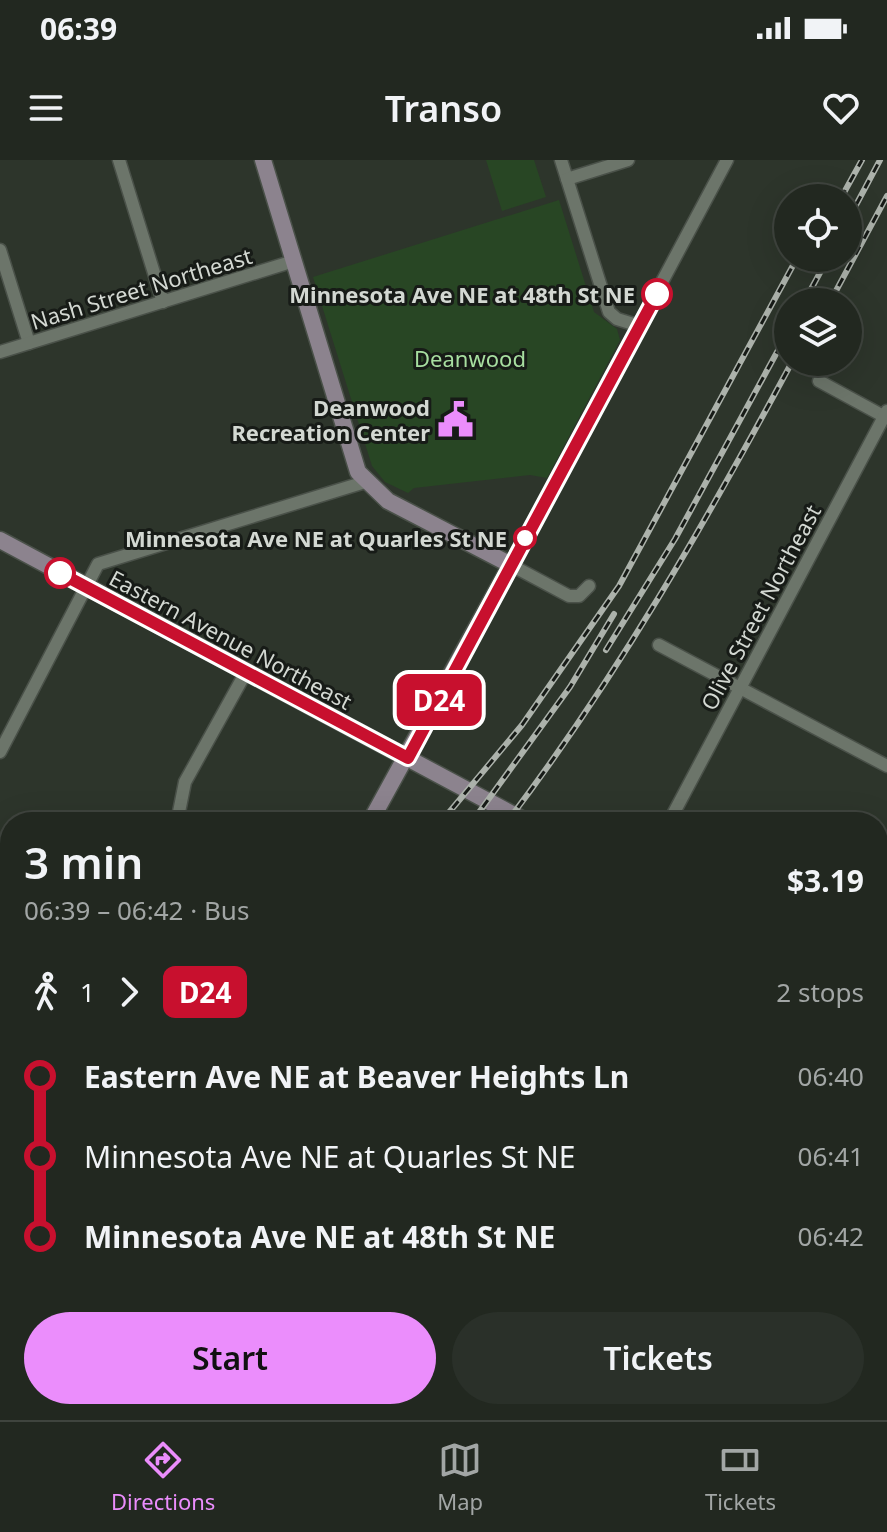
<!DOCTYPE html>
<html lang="en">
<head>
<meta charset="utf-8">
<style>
	body { margin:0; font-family:"Noto Sans",sans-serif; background:#2a3029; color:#f1f3f6; height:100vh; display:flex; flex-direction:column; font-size:30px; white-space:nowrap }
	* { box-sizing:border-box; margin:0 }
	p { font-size:26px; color:#a2a6a5 }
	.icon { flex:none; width:44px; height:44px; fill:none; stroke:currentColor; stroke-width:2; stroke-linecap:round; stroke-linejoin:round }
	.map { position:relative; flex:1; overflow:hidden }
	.details { position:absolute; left:0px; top:652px; width:888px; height:608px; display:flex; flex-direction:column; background:#222820; border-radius:32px 32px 0 0; box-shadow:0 8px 32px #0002,0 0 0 2px #3f443e }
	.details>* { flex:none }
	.badge { padding:0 16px; border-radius:12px; font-size:28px; line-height:52px }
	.controls { position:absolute; left:774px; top:24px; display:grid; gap:16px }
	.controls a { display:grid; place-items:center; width:88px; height:88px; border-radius:50%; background:#222820; box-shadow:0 8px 32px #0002,0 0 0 2px #3f443e; font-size:40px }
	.map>.badge { position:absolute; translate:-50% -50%; box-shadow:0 0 0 4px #fff }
	.legs { display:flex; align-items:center; gap:12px; height:88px; padding:0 24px; font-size:26px }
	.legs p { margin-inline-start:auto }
	.head { display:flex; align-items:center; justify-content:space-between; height:136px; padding:0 24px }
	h1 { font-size:44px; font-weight:600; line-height:60px }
	.primary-button { display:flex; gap:16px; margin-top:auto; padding:16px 24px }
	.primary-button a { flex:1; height:92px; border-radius:48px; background:#eb8dfc; color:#111; font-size:32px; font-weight:600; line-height:92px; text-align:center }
	.primary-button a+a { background:#2a3029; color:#f1f3f6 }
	ul { padding:0 24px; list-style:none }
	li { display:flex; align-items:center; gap:28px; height:80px; font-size:30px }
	li i { display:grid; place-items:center; width:12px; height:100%; margin:0 10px; background:currentColor }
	li i::after { content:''; width:20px; height:20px; margin:-10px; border:6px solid; border-radius:50%; background:#222820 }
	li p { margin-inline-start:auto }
	li:first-child i { background:linear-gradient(#0000 50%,currentColor 0) }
	li:last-child i { background:linear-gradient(currentColor 50%,#0000 0) }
	.status { display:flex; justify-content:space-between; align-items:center; height:56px; padding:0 40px; background:#222820; direction:ltr }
	.status svg { height:22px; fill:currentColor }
	header { display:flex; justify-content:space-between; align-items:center; height:104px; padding:0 24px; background:#222820; font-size:36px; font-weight:600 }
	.dock { display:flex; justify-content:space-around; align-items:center; height:112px; border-top:2px solid #3f443e; background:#222820; font-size:22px; color:#a2a6a5 }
	.dock a { display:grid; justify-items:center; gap:4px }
	.dock .on { color:#eb8dfc }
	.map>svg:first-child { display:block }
	.green { fill:#284624 }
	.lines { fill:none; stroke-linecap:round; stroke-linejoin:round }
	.highway-tunnel { stroke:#464d44; stroke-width:22; stroke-dasharray:22 11; stroke-linecap:butt }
	.street-casing { stroke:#4a5149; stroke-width:15 }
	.secondary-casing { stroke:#4a5149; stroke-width:19 }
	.highway-casing { stroke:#4a5149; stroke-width:25 }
	.street { stroke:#6c756a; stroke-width:12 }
	.secondary { stroke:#8c838e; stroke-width:16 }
	.highway { stroke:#d8a5e1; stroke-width:22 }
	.rail-casing { stroke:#acb2ab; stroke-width:6 }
	.rail { stroke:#171b17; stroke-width:3; stroke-dasharray:9; stroke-linecap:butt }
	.line-1-casing { stroke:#fff; stroke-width:18 }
	.line-1 { stroke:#c8102e; stroke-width:12 }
	.stop-1-dot { fill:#fff; stroke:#c8102e; stroke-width:4 }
	.labels { text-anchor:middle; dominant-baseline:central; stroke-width:6; stroke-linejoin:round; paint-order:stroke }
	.street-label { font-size:22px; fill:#d3d8d2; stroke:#171b17 }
	.stop-label { font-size:22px; font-weight:bold; fill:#d3d8d2; stroke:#171b17; text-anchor:end }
	.park-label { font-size:22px; fill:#a7dea0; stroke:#171b17 }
	.poi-label { font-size:22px; font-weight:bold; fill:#d3d8d2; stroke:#171b17; text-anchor:end }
</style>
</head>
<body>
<div class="status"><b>06:39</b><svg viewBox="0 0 49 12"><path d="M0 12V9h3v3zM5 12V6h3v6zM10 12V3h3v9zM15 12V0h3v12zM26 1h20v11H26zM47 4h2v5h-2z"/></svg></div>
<header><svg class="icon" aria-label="menu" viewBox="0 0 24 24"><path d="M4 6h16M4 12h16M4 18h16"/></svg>Transo<svg class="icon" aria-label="heart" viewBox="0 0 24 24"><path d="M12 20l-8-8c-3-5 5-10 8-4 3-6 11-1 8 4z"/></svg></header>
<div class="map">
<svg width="887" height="1260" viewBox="0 0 887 1260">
	<rect width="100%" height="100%" fill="#2d352b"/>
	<!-- green -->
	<g class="green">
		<polygon points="486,0 534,0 546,37 502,51"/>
		<polygon points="559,40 594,152 617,169 620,180 547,318 530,315 414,328 408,333 385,322 372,306 313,117"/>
		<polygon points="10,1049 10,1104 0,1112 0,1056"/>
	</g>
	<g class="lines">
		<!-- highway-tunnel -->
		<polyline class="highway-tunnel" points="878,858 887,829"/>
		<defs>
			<g id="street">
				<polyline points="119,0 163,142"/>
				<polyline points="561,0 609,152 617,159 640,166"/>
				<polyline points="567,19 628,0"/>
				<polyline points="0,90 29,183"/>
				<polyline points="0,192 294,101"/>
				<polyline points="819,221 887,258"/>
				<polyline points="589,426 579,436 569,436 511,405 727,0"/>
				<polyline points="659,485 887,606"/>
				<polyline points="0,592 98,404 365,322"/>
				<polyline points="177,662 185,622 246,512"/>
				<polyline points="669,662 887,251"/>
				<polyline points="878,1245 881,1260"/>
				<polyline points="217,1250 239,1260"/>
				<polyline points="741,1250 742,1260"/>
				<polyline points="9,1260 29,1250"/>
				<polyline points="350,1260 355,1250"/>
			</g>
			<g id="secondary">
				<polyline points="263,0 358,312 388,341 511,405 370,662"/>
				<polyline points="0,380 527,662"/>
				<polyline points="878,711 887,684"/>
				<polyline points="878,849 887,853"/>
				<polyline points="878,870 887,882"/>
				<polyline points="878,936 887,905"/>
				<polyline points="0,943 10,940"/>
			</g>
			<g id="highway">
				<polyline points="878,794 887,766"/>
				<polyline points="786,1250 786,1260"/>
				<polyline points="815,1260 816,1250"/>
			</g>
		</defs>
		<!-- street casing -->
		<use href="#street" class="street-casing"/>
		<!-- secondary casing -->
		<use href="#secondary" class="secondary-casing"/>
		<!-- highway casing -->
		<use href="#highway" class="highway-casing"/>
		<!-- street -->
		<use href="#street" class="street"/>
		<!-- secondary -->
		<use href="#secondary" class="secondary"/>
		<!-- highway -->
		<use href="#highway" class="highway"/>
		<defs>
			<g id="rail">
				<polyline points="841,38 862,0"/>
				<polyline points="848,60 880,0"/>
				<polyline points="804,142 828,98"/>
				<polyline points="830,142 887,36"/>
				<polyline points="606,490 675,379 788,172"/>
				<polyline points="441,662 522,565 619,426 797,98"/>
				<polyline points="472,662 570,527 614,454"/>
				<path d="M 507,662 C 617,517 706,362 792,202"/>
				<polyline points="0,1043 10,1036"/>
				<polyline points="0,1134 10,1126"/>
				<polyline points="0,1181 10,1173"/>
			</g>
		</defs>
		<!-- rail casing -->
		<use href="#rail" class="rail-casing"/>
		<!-- rail -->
		<use href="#rail" class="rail"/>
	</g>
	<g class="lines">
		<defs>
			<polyline id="line-1" points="60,413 408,598 657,134"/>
		</defs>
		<!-- line-1 casing -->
		<use href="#line-1" class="line-1-casing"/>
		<!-- line-1 -->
		<use href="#line-1" class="line-1"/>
	</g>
	<!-- icons -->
	<defs>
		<symbol id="civic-bare" viewBox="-9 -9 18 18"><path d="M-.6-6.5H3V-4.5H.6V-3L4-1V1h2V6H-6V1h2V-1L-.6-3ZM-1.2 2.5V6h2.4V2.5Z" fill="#eb8dfc" stroke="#171b17" stroke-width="2.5" paint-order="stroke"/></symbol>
	</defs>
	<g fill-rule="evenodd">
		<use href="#civic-bare" x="430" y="234" width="51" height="51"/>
	</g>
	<!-- markers -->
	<g class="stop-1-dot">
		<circle cx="657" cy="134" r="14"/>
		<circle cx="525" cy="378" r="10"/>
		<circle cx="60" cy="413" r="14"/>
	</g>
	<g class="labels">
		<!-- street labels -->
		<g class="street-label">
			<text transform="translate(141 128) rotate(-17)">Nash Street Northeast</text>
			<text transform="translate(760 447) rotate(-62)">Olive Street Northeast</text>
			<text transform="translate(231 479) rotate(28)">Eastern Avenue Northeast</text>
		</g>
		<!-- stop labels -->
		<g class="stop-label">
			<text x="635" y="134">Minnesota Ave NE at 48th St NE</text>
			<text x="507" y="378">Minnesota Ave NE at Quarles St NE</text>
		</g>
		<!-- park labels -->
		<g class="park-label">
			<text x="470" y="198">Deanwood</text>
		</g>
		<!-- poi labels -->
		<g class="poi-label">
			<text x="430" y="247">Deanwood<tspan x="430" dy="25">Recreation Center</tspan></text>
		</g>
	</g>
</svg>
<div class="controls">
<a><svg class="icon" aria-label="locate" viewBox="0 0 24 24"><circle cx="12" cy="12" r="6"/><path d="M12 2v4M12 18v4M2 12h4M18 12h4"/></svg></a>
<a><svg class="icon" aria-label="layers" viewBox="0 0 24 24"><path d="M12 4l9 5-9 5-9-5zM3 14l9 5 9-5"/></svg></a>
</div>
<b class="badge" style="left:439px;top:540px;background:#c8102e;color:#fff">D24</b>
<section class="details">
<div class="head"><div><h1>3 min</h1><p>06:39 – 06:42 · Bus</p></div><b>$3.19</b></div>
<div class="legs"><svg class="icon" aria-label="walk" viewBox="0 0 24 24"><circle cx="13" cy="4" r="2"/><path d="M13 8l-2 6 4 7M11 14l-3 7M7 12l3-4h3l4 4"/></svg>1<svg class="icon" aria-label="forward" viewBox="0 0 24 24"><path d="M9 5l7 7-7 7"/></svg><b class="badge" style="background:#c8102e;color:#fff">D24</b><p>2 stops</p></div>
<ul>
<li><i style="color:#c8102e"></i><b>Eastern Ave NE at Beaver Heights Ln</b><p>06:40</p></li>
<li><i style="color:#c8102e"></i><span>Minnesota Ave NE at Quarles St NE</span><p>06:41</p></li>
<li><i style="color:#c8102e"></i><b>Minnesota Ave NE at 48th St NE</b><p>06:42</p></li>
</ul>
<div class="primary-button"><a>Start</a><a>Tickets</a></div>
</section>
</div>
<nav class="dock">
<a class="on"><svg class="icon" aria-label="directions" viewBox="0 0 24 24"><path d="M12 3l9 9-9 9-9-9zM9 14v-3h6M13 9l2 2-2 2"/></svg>Directions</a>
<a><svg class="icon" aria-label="map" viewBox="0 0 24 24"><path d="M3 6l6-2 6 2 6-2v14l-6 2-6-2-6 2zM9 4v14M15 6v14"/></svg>Map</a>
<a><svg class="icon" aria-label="tickets" viewBox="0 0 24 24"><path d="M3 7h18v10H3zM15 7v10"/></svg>Tickets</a>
</nav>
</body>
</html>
